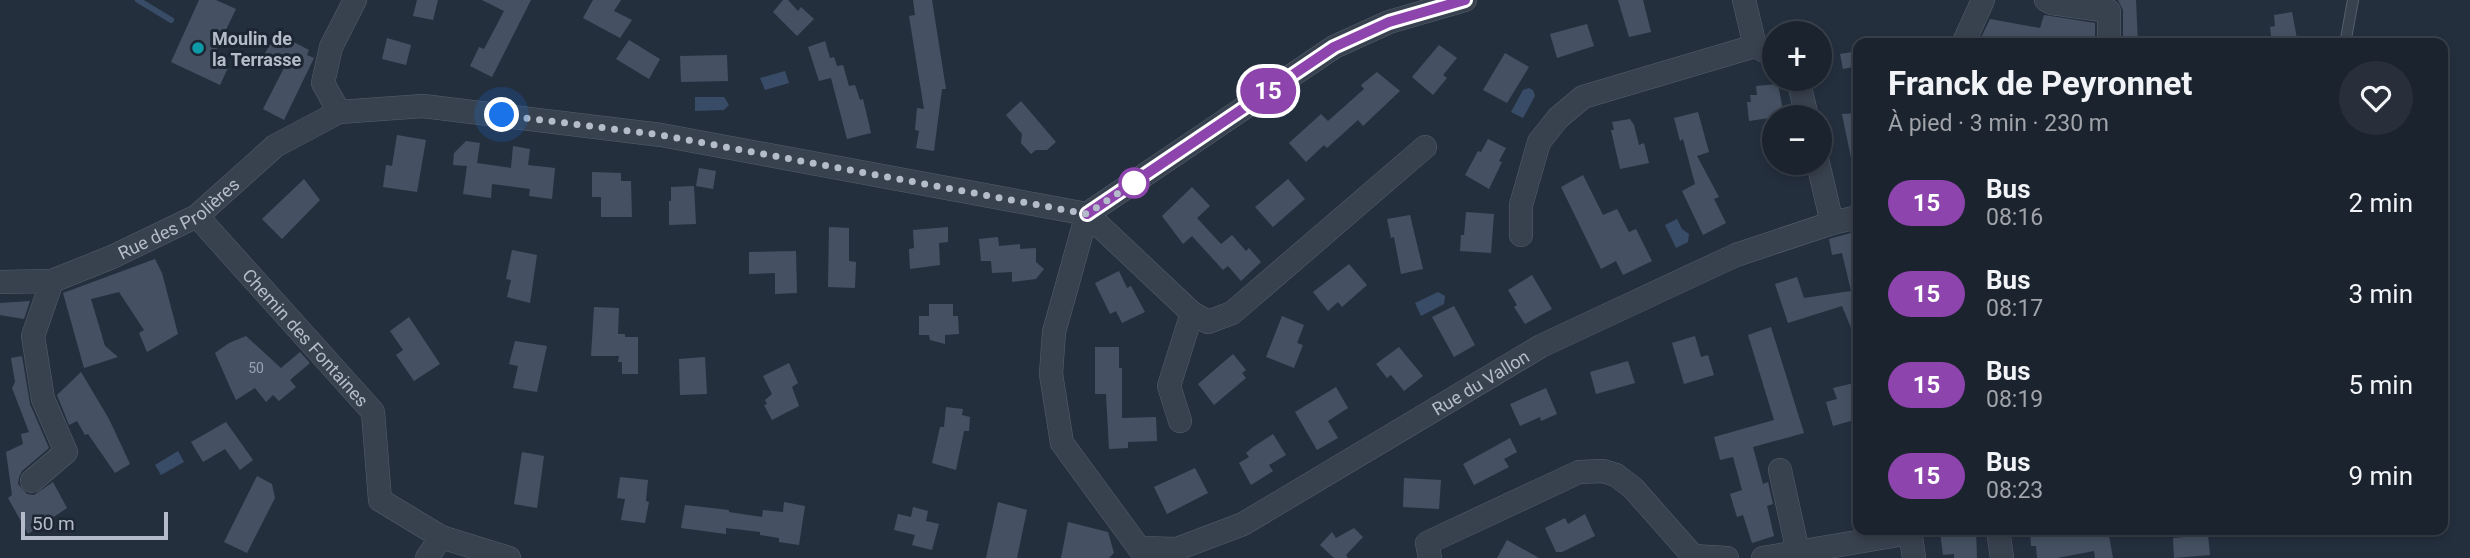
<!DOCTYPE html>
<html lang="fr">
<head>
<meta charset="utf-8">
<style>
	body { margin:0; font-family:Roboto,sans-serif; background:#282f3a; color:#f1f3f6; height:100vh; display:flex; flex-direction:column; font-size:26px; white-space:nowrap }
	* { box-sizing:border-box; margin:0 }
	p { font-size:23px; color:#a0a4aa }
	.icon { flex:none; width:38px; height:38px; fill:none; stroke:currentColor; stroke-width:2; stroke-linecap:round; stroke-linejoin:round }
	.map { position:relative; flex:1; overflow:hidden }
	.side { position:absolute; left:1853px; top:38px; width:595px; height:497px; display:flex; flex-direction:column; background:#1b232e; border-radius:14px; box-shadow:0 4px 10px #0003,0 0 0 2px #39404a }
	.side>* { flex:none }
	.badge { padding:0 14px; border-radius:23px; font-size:24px; line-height:46px }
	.buttons { position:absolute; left:1762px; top:21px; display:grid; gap:14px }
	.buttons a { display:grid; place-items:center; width:70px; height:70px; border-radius:50%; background:#1b232e; box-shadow:0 4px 10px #0003,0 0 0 2px #39404a; font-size:35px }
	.scale { position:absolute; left:21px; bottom:18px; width:147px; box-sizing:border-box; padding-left:7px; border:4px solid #b4bcc9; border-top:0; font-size:19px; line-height:24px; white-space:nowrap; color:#b4bcc9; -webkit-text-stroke:5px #1d2633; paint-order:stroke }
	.you { position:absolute; width:35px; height:35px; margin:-18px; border:5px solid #fff; border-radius:50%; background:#1a73e8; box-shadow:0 0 0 10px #1a73e833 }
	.map>.badge { position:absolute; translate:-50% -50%; box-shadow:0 0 0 4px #fff }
	.round { display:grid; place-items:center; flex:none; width:74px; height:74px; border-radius:37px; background:#282f3a }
	.headline { display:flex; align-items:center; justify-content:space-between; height:119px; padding:0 35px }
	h1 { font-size:33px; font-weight:700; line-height:52px }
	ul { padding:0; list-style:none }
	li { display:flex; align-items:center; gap:21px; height:91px; padding:0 35px }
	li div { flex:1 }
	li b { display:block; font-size:26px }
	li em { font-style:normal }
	li .badge { min-width:77px; font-weight:700; text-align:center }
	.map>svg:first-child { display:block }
	.water { fill:#394c67 }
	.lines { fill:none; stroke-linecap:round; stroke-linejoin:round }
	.stream { stroke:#394c67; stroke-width:6 }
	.building { fill:#455162 }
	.service-casing { stroke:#565f6c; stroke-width:12 }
	.minor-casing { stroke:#565f6c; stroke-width:24 }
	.service { stroke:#38414e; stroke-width:10 }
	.minor { stroke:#38414e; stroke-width:23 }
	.line-casing { stroke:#fff; stroke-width:16 }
	.line { stroke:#8e44ad; stroke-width:10 }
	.walk { stroke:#b4bcc9; stroke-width:7; stroke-dasharray:0 12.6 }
	.culture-dot { fill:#0f9aa8; stroke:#1d2633; stroke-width:2.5 }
	.stop-dot { fill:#fff; stroke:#8e44ad; stroke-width:3.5 }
	.labels { text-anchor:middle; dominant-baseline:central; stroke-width:6; stroke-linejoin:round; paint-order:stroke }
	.number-label { font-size:14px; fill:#98a1af }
	.poi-label { font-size:18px; font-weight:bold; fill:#b4bcc9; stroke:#1d2633; text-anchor:start }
	.street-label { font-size:18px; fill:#b4bcc9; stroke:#1d2633 }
</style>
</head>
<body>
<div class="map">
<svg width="2470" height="558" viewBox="0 0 2470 558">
	<rect width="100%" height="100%" fill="#242f3e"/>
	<!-- water -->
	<g class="water">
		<polygon points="785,71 789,83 765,90 760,78"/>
		<polygon points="1529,88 1533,90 1535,96 1523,118 1511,112 1523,90"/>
		<polygon points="695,97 724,97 729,105 724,110 695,111"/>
		<polygon points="1677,219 1682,229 1689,234 1688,242 1676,248 1665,225"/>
		<polygon points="1438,292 1445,296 1444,304 1421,316 1415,303"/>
		<polygon points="178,451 184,462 161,475 155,465"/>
	</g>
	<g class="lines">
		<!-- stream -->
		<polyline class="stream" points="138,0 171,20"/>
	</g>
	<!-- building -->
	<g class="building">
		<polygon points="199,0 216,0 236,9 211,61 228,68 220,85 171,62"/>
		<polygon points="417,0 438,0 433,20 413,16"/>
		<polygon points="482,0 531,0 492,77 470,66 479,47 484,49 504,11"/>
		<polygon points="593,0 621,0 614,11 632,20 620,38 583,18"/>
		<polygon points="783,0 788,0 798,11 801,7 814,19 797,36 773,12"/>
		<polygon points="913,0 932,0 946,89 942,89 934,151 916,148 919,131 915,130 917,108 924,109 909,16 915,15"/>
		<polygon points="1618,0 1643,0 1651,32 1629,37"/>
		<polygon points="2118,0 2136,0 2138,44 2123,44 2123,10"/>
		<polygon points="2292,12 2298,44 2272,44 2270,27 2275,26 2274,15"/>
		<polygon points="2044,15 2095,23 2095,44 1978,44 1990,19 2040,28"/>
		<polygon points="1587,24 1594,46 1557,58 1550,34"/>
		<polygon points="276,33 309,50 307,55 314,58 284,120 263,109 285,66 264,55"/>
		<polygon points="387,38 411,45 406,65 382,59"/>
		<polygon points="629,40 660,59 649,79 616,59"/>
		<polygon points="825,41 830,58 834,57 837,66 843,65 849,86 855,85 860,100 863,99 871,133 847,139 831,78 819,81 808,47"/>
		<polygon points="1439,45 1457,58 1443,75 1447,78 1433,95 1412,77"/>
		<polygon points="1858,51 1858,66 1843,69 1840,54"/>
		<polygon points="1505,53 1529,67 1507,103 1483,90"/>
		<polygon points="727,55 728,81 681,82 680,56"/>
		<polygon points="1377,72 1400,91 1363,126 1358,120 1327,148 1324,145 1306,162 1289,143 1321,114 1328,121 1364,89 1361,85"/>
		<polygon points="1778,84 1784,116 1749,121 1747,102 1751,102 1750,95 1757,95 1756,86"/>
		<polygon points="1021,101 1056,142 1047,150 1036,150 1031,154 1021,143 1022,134 1006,115"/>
		<polygon points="1698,112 1709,152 1697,156 1719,197 1714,199 1726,223 1703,235 1682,191 1695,184 1683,139 1680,141 1674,118"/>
		<polygon points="1858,113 1858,158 1851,158 1842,114"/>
		<polygon points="1630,119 1634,125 1639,145 1644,143 1649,163 1620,169 1611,130 1614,130 1612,122"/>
		<polygon points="397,135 426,140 417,192 383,187 386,165 392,166"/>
		<polygon points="1488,139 1506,148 1499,161 1502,162 1489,189 1465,175 1478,151 1481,152"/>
		<polygon points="466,141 480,143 477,163 511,168 513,146 530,149 528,165 555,168 552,199 529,196 530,189 492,184 491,198 463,194 467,166 453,165 454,153"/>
		<polygon points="699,168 716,171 713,189 696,186"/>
		<polygon points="592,172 621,173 621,181 631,181 632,217 601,217 601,197 592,197"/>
		<polygon points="1583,175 1603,215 1617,209 1629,232 1636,229 1652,261 1623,275 1616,261 1601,269 1561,187"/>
		<polygon points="304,179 320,200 282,239 262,219"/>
		<polygon points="1288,179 1305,199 1273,227 1255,207"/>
		<polygon points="694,186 696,224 669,225 669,201 671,201 671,187"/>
		<polygon points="1192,187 1210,206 1197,218 1221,244 1232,235 1246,251 1249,248 1261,262 1241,281 1228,266 1223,270 1192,236 1183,244 1162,216"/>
		<polygon points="1466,212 1494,214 1491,253 1460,251 1461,235 1464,235"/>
		<polygon points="1410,215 1423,269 1401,274 1394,237 1391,238 1387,219"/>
		<polygon points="829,227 849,228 849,261 856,262 855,288 828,287"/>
		<polygon points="948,227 948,242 939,243 940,265 910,269 909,249 914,248 913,230"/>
		<polygon points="1858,231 1858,345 1842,306 1788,323 1775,284 1797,277 1804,298 1851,291 1842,253 1832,255 1829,239"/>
		<polygon points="998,237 999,246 1020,244 1020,249 1036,248 1036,262 1044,269 1036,279 1012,282 1012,272 992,273 991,261 981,261 979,239"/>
		<polygon points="512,250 537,255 530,303 507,297 511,280 506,279"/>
		<polygon points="796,251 797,293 775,294 775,273 749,274 749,252"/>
		<polygon points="155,259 162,273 178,334 147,352 139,333 144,330 119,292 91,299 105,346 118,357 84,368 63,293"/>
		<polygon points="1349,264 1367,285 1342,307 1338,302 1328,311 1313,292"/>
		<polygon points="1119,271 1127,288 1131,286 1145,312 1122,323 1116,311 1110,314 1095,283"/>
		<polygon points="1532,275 1552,309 1525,324 1514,307 1517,305 1508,290"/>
		<polygon points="30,301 24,319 0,315 0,303"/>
		<polygon points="929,304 953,304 953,316 958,316 959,334 945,335 945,344 930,340 929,335 919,335 919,316 929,316"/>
		<polygon points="1454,306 1475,345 1454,357 1432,317"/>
		<polygon points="594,307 619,308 618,334 625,334 625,337 638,337 638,374 622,374 622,362 618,362 619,356 591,356"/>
		<polygon points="1282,316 1304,325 1297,343 1303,345 1294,368 1266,357"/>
		<polygon points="409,317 440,364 414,381 396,355 403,350 390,331"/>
		<polygon points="1771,327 1804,433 1753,447 1763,484 1768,482 1773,504 1767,506 1774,536 1752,543 1743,515 1737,517 1730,494 1742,490 1733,457 1720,460 1714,437 1774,420 1748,335"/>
		<polygon points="246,336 281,368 300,352 310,363 290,380 296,387 279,401 273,395 266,402 255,388 236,400 230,387 215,353 229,343"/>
		<polygon points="1695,336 1701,357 1708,355 1714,375 1684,384 1672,343"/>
		<polygon points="515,341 547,346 537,392 513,388 518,366 509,364"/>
		<polygon points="1095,347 1119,347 1119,368 1122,368 1122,418 1156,417 1157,441 1128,442 1128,448 1109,449 1106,394 1095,394"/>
		<polygon points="1399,347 1423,376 1404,391 1391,375 1387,378 1376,364"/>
		<polygon points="1233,354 1246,370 1242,373 1246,378 1214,405 1198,384"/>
		<polygon points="22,356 30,404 49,448 22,471 19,477 18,484 27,494 34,495 53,482 67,508 28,534 8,498 12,495 6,452 23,444 21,434 29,432 12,388 15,382 11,358"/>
		<polygon points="705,357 707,394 680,395 679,359"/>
		<polygon points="1628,361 1635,383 1596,394 1590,372"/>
		<polygon points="789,363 798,383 792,387 799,406 772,420 764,405 767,404 765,400 772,394 763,376"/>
		<polygon points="81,372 109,419 130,464 115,473 88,434 85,435 77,421 69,425 57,395"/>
		<polygon points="1858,382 1858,419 1833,426 1826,402 1837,399 1833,388"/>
		<polygon points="1336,387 1348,408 1328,421 1338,438 1317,450 1295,412"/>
		<polygon points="1546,388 1557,414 1541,421 1540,417 1520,426 1510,404"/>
		<polygon points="946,407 963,409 962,415 970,417 969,431 964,431 956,470 932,463 940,427 944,427"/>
		<polygon points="226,422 253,460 240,470 225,449 203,462 191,442"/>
		<polygon points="1273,434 1286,455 1269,465 1273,471 1251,485 1239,463 1249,457 1246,453 1253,447"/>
		<polygon points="1510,438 1517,452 1504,459 1509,467 1474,485 1463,464"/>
		<polygon points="522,452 544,456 537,508 514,504"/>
		<polygon points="1195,468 1208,493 1167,514 1154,487"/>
		<polygon points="257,476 272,484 275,498 247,553 224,542"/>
		<polygon points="620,477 648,480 646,501 649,502 645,523 621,520 625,499 617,498"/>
		<polygon points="1404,478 1441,480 1439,509 1403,507"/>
		<polygon points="784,502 805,506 799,545 779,542 779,538 760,535 760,532 726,528 726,534 681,528 685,505 729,510 729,512 762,517 763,510 783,512"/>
		<polygon points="998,502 1027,510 1017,558 986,558"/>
		<polygon points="913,507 928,511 926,521 939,524 932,550 912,545 915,535 894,530 898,514 911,517"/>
		<polygon points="1585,514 1595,536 1562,552 1556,552 1545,528 1565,518 1568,524"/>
		<polygon points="1068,522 1108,532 1114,553 1109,558 1061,558"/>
		<polygon points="1354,528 1363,537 1346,555 1348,558 1334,558 1320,545 1332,532 1336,538"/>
		<polygon points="1951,530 1976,530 1977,558 1954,558 1954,554 1943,555 1940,532"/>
		<polygon points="2030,530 2108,530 2113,558 2095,558 2094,551 2057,558 2037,558 2036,546 2031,546"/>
		<polygon points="2208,535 2210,555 2174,558 2173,538"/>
		<polygon points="1507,540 1539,558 1497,558"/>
	</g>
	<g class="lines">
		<defs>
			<polyline id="service" points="2345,44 2353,0"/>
			<g id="minor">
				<polyline points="2046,0 2052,3 2109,11 2109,44"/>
				<polyline points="1963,44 1983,0"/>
				<polyline points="1755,46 1774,56"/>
				<polyline points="1798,79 1807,117"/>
				<polyline points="339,112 323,83 331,47 355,0"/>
				<polyline points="1425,147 1232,313 1208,322 1192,313 1087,214 1334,47 1389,22 1465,0"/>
				<polyline points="1818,163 1832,223"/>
				<path id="s1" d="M 197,216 L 373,412 L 380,500 L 441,537 L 509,558"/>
				<polyline points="1521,235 1521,205 1539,142 1558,118 1583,97 1755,46 1744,0"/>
				<path id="s2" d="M 0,282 L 52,281 L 112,257 L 197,216 L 275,146 L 339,112 L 423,106 L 661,135 L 1087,214 L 1054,332 L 1051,374 L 1062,443 L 1139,548"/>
				<polyline points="1180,421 1169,386 1192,313"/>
				<polyline points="1780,470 1798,552"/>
				<polyline points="32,481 66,452 43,399 33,336 52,281"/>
				<polyline points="1910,530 1914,558"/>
				<polyline points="1998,530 2002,558"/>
				<path id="s3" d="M 1139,548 L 1177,549 L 1243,524 L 1541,346 L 1736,255 L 1832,223 L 1858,217"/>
				<polyline points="427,558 441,537"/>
				<polyline points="1430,558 1427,543 1579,472 1603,471 1616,475 1633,488 1693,556"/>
				<polyline points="1692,558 1693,556 1727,558"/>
				<polyline points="1763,558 1910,533"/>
			</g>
		</defs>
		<!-- service casing -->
		<use href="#service" class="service-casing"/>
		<!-- minor casing -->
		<use href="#minor" class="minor-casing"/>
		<!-- service -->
		<use href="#service" class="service"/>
		<!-- minor -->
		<use href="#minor" class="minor"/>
	</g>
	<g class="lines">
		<defs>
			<polyline id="line" points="1087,214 1334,47 1389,22 1465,0"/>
		</defs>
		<!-- line casing -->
		<use href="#line" class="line-casing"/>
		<!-- line -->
		<use href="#line" class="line"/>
		<!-- walk -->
		<polyline class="walk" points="502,115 661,135 1087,214 1144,176 1134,183"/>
	</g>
	<!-- markers -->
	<circle class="culture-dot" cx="198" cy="48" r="7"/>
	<circle class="stop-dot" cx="1134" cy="183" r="14"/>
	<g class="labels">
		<!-- number labels -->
		<g class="number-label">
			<text x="256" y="368">50</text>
		</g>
		<!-- poi labels -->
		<g class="poi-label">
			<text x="212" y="38">Moulin de<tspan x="212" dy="21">la Terrasse</tspan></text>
		</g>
		<!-- street labels -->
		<g class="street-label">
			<text stroke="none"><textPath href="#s2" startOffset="194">Rue des Prolières</textPath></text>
			<text stroke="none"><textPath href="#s1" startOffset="163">Chemin des Fontaines</textPath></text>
			<text stroke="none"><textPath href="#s3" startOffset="385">Rue du Vallon</textPath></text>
		</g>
	</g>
</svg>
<div class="buttons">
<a>+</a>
<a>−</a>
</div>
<div class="scale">50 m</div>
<div class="you" style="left:502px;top:115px"></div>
<b class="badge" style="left:1268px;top:91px;background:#8e44ad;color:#fff">15</b>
<section class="side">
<div class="headline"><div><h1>Franck de Peyronnet</h1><p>À pied · 3 min · 230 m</p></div><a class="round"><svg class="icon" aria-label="heart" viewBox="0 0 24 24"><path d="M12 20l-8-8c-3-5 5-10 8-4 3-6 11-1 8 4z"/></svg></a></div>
<ul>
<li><span class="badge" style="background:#8e44ad;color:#fff">15</span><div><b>Bus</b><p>08:16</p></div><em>2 min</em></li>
<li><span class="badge" style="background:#8e44ad;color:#fff">15</span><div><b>Bus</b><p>08:17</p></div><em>3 min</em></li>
<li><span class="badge" style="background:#8e44ad;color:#fff">15</span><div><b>Bus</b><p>08:19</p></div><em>5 min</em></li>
<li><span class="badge" style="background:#8e44ad;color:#fff">15</span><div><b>Bus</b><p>08:23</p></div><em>9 min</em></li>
</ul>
</section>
</div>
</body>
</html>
